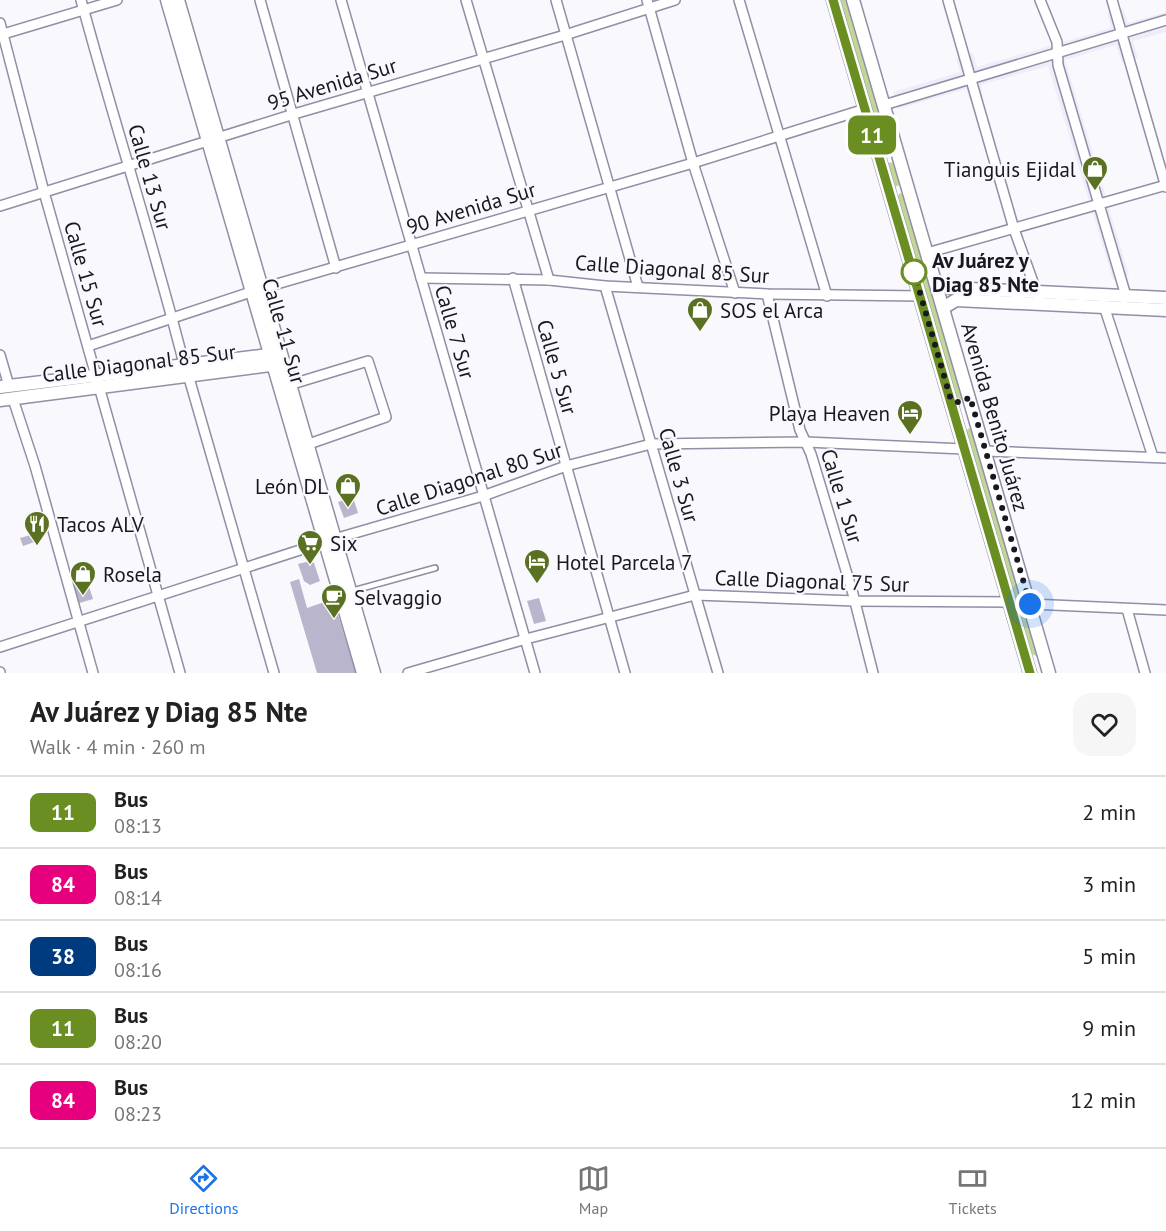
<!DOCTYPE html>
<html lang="en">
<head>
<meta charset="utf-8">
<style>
	body { margin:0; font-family:"PT Sans",sans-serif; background:#f6f6f6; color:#222; height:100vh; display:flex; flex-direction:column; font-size:22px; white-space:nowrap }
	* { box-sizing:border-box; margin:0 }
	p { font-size:20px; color:#767676 }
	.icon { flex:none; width:33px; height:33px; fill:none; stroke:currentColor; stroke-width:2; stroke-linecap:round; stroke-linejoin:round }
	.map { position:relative; height:673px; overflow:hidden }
	.details { display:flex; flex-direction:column; background:#fff; flex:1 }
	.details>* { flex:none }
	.badge { padding:0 12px; border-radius:9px; font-size:21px; line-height:39px }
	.you { position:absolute; width:30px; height:30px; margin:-15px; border:4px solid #fff; border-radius:50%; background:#1a73e8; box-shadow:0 0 0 9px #1a73e833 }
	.map>.badge { position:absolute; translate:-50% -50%; box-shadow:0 0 0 3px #fff }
	.round { display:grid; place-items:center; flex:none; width:63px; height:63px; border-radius:18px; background:#f6f6f6 }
	.head { display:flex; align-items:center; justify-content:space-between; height:102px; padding:0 30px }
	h1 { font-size:28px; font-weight:700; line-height:45px }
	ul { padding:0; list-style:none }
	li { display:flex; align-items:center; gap:18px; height:72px; padding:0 30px; border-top:2px solid #e0e0e0 }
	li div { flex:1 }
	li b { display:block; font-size:22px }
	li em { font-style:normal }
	li .badge { min-width:66px; font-weight:700; text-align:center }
	.tab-bar { display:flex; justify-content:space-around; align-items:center; height:84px; border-top:2px solid #e0e0e0; background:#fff; font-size:16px; color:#767676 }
	.tab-bar a { display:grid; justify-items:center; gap:3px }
	.tab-bar .selected { color:#1a73e8 }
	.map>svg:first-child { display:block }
	.built { fill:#eeedfa }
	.green { fill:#c0d795 }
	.building { fill:#b8b5cd }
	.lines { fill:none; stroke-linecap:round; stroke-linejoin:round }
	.lane-casing { stroke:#918ea5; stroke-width:8 }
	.street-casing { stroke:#918ea5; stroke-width:12 }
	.secondary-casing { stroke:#918ea5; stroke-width:15 }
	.lane { stroke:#fff; stroke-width:4.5 }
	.street { stroke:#fff; stroke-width:9 }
	.secondary { stroke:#fff; stroke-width:12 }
	.line-casing { stroke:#fff; stroke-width:14 }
	.line { stroke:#6b8e23; stroke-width:9 }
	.walk { stroke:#191820; stroke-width:6; stroke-dasharray:0 10.8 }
	.stop-dot { fill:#fff; stroke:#6b8e23; stroke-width:3 }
	.labels { text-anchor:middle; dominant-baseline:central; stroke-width:4.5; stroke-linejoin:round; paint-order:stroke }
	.street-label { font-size:21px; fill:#191820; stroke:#f9f8fd }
	.poi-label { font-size:21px; fill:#191820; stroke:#f9f8fd; text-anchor:start }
	.stop-label { font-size:21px; font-weight:bold; fill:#191820; stroke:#f9f8fd; text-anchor:start }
</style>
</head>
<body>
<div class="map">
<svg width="1166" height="673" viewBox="0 0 1166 673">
	<rect width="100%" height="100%" fill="#f9f8fd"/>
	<!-- built -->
	<polygon class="built" points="1123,8 1128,23 1166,12 1166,32 1133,41 1138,58 1122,63 1116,45 1065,60 1129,275 1113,280 1048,66 981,85 983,96 970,101 966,89 898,109 893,92 960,72 956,58 973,53 977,67 1111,28 1107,13"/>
	<!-- green -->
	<g class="green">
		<polygon points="839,0 847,0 891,153 888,156 883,153"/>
		<polygon points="894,162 901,184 895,187 887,163"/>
		<polygon points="900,193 904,195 963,397 961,400 956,397 897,197"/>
		<polygon points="969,428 972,431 1037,651 1036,656 1032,654 966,431"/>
	</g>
	<!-- building -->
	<g class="building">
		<polygon points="353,497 358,513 344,518 338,502"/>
		<polygon points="38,533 40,540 23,546 20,538"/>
		<polygon points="310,561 314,563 320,581 310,585 304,581 298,564"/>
		<polygon points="86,577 93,599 76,604 70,582"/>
		<polygon points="299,579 307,608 333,599 356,673 317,673 290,582"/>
		<polygon points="539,598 546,621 534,624 527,601"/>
	</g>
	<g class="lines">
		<defs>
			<polyline id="lane" points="352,591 435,568"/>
			<g id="street">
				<path d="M 81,0 C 114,122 153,242 184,364"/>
				<polyline points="260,0 336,268"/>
				<polyline points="341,0 535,673"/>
				<polyline points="466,0 549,280"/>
				<polyline points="556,0 638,287"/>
				<polyline points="647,0 693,163 735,293"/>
				<polyline points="739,0 827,296"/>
				<polyline points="948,0 1014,229 1038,296"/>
				<polyline points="1040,0 1057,42 1058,65 1126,296"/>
				<polyline points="1112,0 1166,187"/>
				<polyline points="0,23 44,192 180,673"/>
				<polyline points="0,35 117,0"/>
				<polyline points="884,105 1166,20"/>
				<polyline points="0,206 294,114 565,35 675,0"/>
				<polyline points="927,253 1166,185"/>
				<polyline points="421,278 549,280 605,286 767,294 921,296"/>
				<polyline points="513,278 625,673"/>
				<polyline points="605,286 718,673"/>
				<polyline points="767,294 800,430 811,454 853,594 873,673"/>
				<polyline points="1104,306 1153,457"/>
				<polyline points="88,346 263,288 693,163 865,109"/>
				<polyline points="0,355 9,386"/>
				<polyline points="189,378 274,673"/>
				<polyline points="289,385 368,361 386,417 306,445"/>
				<polyline points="13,399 35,466 93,673"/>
				<polyline points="985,451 1166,458"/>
				<polyline points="1030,604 1166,610"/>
				<polyline points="1127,609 1145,673"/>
				<polyline points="0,647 334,539 483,496 566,466 651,444 806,442 964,449"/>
				<polyline points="0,672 0,673"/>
				<polyline points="408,673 526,639 695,595 855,601 1010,602"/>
			</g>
			<g id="secondary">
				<polyline points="167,0 363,673"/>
				<polyline points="178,0 374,673"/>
				<polyline points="833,0 1030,673"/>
				<polyline points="853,0 1049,673"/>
				<polyline points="936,283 950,288 1166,298"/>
				<polyline points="943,308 956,300 1166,310"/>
				<polyline points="0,387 277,354"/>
				<polyline points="0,400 278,364"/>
			</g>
		</defs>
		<!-- lane casing -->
		<use href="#lane" class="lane-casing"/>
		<!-- street casing -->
		<use href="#street" class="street-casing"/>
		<!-- secondary casing -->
		<use href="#secondary" class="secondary-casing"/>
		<!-- lane -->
		<use href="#lane" class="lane"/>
		<!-- street -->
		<use href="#street" class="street"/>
		<!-- secondary -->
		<use href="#secondary" class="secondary"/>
	</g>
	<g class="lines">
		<defs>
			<polyline id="line" points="833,0 1030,673"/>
		</defs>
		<!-- line casing -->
		<use href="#line" class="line-casing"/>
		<!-- line -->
		<use href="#line" class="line"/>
		<!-- walk -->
		<polyline class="walk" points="914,272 951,400 961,403 970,397 1030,604"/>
	</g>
	<!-- icons -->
	<defs>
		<symbol id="shop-pin" viewBox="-11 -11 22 30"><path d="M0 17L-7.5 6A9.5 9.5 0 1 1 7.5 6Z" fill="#5a7121" stroke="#f9f8fd"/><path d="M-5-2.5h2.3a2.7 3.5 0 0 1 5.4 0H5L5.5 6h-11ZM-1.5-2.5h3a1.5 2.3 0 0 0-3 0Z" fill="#fff"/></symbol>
		<symbol id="hotel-pin" viewBox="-11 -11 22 30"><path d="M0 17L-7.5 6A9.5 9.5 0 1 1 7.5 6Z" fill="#5a7121" stroke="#f9f8fd"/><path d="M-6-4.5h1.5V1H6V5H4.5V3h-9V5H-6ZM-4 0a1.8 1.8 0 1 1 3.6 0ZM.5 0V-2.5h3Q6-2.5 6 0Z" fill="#fff"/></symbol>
		<symbol id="restaurant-pin" viewBox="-11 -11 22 30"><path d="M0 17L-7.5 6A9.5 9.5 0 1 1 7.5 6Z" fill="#5a7121" stroke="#f9f8fd"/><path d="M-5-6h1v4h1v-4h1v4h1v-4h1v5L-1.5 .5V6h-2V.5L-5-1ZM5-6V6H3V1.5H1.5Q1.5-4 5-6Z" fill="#fff"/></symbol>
		<symbol id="supermarket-pin" viewBox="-11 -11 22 30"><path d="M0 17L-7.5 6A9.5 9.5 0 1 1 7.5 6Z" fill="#5a7121" stroke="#f9f8fd"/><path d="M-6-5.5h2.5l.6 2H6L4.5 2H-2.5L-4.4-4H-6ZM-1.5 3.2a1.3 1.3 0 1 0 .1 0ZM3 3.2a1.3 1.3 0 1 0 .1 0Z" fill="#fff"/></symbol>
		<symbol id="cafe-pin" viewBox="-11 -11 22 30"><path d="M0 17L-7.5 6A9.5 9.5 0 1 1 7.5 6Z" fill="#5a7121" stroke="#f9f8fd"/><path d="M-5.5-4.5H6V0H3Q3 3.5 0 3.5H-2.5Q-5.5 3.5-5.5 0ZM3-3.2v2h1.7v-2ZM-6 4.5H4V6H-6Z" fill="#fff"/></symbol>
	</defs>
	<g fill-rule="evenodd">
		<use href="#shop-pin" x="1080" y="154" width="30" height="40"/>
		<use href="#shop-pin" x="685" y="295" width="30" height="40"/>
		<use href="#hotel-pin" x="895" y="398" width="30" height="40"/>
		<use href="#shop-pin" x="333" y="471" width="30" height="40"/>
		<use href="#restaurant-pin" x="22" y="509" width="30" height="40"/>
		<use href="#supermarket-pin" x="295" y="528" width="30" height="40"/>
		<use href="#hotel-pin" x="522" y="547" width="30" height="40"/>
		<use href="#shop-pin" x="68" y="559" width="30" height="40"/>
		<use href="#cafe-pin" x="319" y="582" width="30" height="40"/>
	</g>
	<!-- markers -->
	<circle class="stop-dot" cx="914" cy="272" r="12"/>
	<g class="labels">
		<!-- street labels -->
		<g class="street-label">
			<text transform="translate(332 84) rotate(-17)">95 Avenida Sur</text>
			<text transform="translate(150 177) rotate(74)">Calle 13 Sur</text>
			<text transform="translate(471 208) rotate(-17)">90 Avenida Sur</text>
			<text transform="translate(672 269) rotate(4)">Calle Diagonal 85 Sur</text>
			<text transform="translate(86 274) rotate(74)">Calle 15 Sur</text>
			<text transform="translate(284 331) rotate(74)">Calle 11 Sur</text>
			<text transform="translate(455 332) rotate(74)">Calle 7 Sur</text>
			<text transform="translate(139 363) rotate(-7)">Calle Diagonal 85 Sur</text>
			<text transform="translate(557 367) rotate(74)">Calle 5 Sur</text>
			<text transform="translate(995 417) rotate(74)">Avenida Benito Juárez</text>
			<text transform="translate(679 475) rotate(74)">Calle 3 Sur</text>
			<text transform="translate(469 479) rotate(-18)">Calle Diagonal 80 Sur</text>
			<text transform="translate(842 496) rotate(73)">Calle 1 Sur</text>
			<text transform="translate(812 581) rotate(2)">Calle Diagonal 75 Sur</text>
		</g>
		<!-- poi labels -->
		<g class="poi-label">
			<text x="1076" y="169" text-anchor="end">Tianguis Ejidal</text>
			<text x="720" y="310">SOS el Arca</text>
			<text x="890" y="413" text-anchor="end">Playa Heaven</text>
			<text x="328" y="486" text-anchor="end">León DL</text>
			<text x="57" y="524">Tacos ALV</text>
			<text x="330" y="543">Six</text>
			<text x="556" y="562">Hotel Parcela 7</text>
			<text x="103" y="574">Rosela</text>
			<text x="354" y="597">Selvaggio</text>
		</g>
		<!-- stop labels -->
		<g class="stop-label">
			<text x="932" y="260">Av Juárez y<tspan x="932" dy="24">Diag 85 Nte</tspan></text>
		</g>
	</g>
</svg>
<div class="you" style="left:1030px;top:604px"></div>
<b class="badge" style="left:872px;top:135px;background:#6b8e23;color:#fff">11</b>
</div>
<section class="details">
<div class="head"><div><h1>Av Juárez y Diag 85 Nte</h1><p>Walk · 4 min · 260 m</p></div><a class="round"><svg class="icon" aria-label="heart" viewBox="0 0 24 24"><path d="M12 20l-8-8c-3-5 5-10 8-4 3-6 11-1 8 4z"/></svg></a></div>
<ul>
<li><span class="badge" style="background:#6b8e23;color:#fff">11</span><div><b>Bus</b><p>08:13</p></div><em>2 min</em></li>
<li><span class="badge" style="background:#e6007e;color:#fff">84</span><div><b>Bus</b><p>08:14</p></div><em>3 min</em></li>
<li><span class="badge" style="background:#003b80;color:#fff">38</span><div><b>Bus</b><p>08:16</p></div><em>5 min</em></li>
<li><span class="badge" style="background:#6b8e23;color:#fff">11</span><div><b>Bus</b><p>08:20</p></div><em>9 min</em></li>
<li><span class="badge" style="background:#e6007e;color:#fff">84</span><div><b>Bus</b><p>08:23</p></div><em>12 min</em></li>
</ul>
</section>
<nav class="tab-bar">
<a class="selected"><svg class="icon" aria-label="directions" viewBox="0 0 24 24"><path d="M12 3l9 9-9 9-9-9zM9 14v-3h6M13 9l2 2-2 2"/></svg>Directions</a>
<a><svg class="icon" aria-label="map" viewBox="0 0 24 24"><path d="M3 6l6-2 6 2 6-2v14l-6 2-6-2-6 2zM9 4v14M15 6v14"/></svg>Map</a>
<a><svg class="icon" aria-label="tickets" viewBox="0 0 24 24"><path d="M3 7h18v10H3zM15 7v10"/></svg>Tickets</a>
</nav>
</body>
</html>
